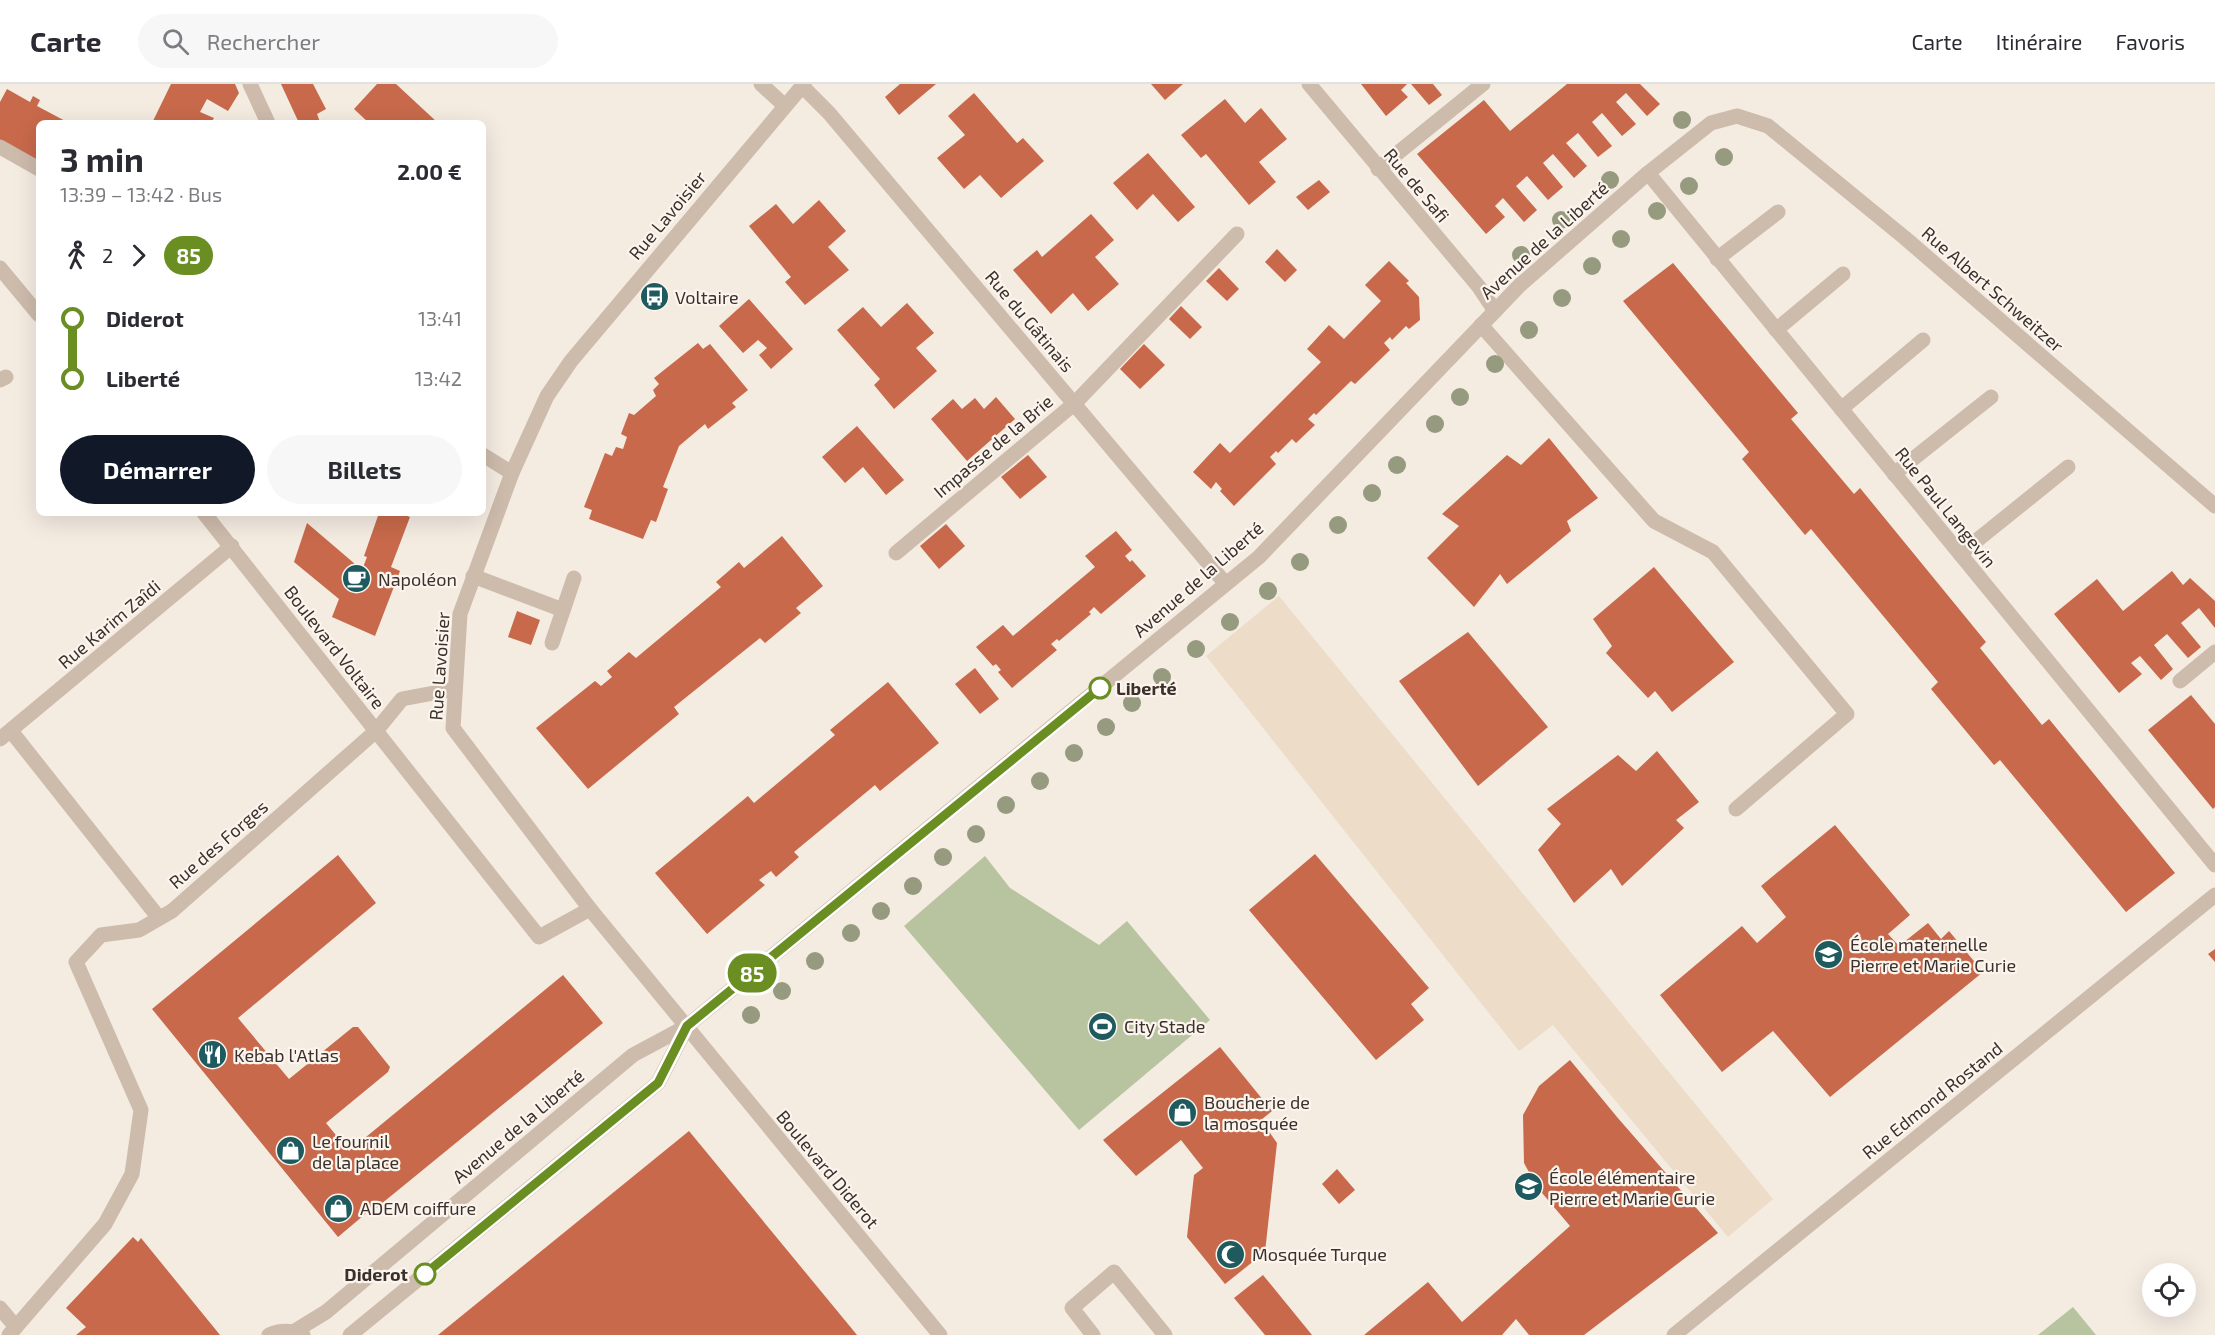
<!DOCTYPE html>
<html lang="fr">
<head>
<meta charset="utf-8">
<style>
	body { margin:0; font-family:"Exo 2",sans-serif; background:#f7f7f7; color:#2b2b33; height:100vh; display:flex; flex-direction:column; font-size:22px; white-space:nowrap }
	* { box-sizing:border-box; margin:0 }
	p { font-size:20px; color:#7c7c81 }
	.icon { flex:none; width:33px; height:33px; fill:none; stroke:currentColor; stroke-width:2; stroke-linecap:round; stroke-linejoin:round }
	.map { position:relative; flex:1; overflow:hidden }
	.sheet { position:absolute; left:36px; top:36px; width:450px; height:396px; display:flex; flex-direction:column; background:#fff; border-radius:9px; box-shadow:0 6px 24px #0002 }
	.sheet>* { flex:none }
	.badge { padding:0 12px; border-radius:20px; font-size:21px; line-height:39px }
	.controls { position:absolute; left:2142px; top:1179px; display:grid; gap:12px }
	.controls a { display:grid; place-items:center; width:54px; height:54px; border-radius:50%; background:#fff; box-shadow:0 6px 24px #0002; font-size:30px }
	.map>.badge { position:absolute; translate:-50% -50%; box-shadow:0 0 0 3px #fff }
	.legs { display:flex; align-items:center; gap:9px; height:66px; padding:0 24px; font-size:20px }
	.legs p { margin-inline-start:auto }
	.summary { display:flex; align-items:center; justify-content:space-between; height:102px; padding:0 24px }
	h1 { font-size:33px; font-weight:700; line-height:45px }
	.action { display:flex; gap:12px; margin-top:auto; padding:12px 24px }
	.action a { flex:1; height:69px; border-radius:36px; background:#111827; color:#fff; font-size:24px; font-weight:700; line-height:69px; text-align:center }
	.action a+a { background:#f7f7f7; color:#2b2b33 }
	ul { padding:0 24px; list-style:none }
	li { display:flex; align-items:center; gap:21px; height:60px; font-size:22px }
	li i { display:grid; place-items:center; width:9px; height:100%; margin:0 8px; background:currentColor }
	li i::after { content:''; width:15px; height:15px; margin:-8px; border:4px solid; border-radius:50%; background:#fff }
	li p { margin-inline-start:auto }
	li:first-child i { background:linear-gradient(#0000 50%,currentColor 0) }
	li:last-child i { background:linear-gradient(currentColor 50%,#0000 0) }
	header { display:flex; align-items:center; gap:36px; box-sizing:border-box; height:84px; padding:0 30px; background:#fff; border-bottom:2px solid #e1e1e2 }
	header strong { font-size:28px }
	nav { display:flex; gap:33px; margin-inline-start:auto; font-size:21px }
	.search { width:420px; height:54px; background:#f7f7f7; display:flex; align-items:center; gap:15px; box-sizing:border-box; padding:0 21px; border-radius:33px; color:#7c7c81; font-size:22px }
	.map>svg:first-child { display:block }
	.green { fill:#b8c4a0 }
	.plaza { fill:#ecdcc8 }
	.building { fill:#c8694b }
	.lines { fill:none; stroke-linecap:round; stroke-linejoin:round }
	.minor { stroke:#cdbbac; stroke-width:15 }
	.tree { fill:#969b7f }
	.line-1-casing { stroke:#fff; stroke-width:14 }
	.line-1 { stroke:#6b8e23; stroke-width:9 }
	.stop-1-dot { fill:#fff; stroke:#6b8e23; stroke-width:3 }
	.labels { text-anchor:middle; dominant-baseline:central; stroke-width:4.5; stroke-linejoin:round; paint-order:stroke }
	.street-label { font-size:18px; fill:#3b302b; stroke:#fbf5ee }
	.poi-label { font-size:18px; fill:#3b302b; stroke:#fbf5ee; text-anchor:start }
	.stop-label { font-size:18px; font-weight:bold; fill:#3b302b; stroke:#fbf5ee; text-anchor:start }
</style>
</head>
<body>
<header>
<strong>Carte</strong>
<div class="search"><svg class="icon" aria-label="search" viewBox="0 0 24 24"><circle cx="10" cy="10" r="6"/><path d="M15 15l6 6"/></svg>Rechercher</div>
<nav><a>Carte</a><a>Itinéraire</a><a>Favoris</a></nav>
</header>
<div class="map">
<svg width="2215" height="1251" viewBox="0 0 2215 1251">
	<rect width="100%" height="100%" fill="#f4ebe1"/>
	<!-- green -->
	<g class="green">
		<polygon points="985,772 1010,804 1099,861 1127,837 1210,936 1079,1046 904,842"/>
		<polygon points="2073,1223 2096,1251 2038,1251"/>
	</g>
	<!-- plaza -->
	<polygon class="plaza" points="1279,512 1773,1115 1728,1153 1553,941 1519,967 1206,572"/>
	<!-- building -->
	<g class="building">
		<polygon points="171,0 235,0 239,9 228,27 207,15 200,28 214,34 211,39 152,39"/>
		<polygon points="281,0 313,0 326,25 317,30 320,38 299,39"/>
		<polygon points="377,0 396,0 438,39 369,39 354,25"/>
		<polygon points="900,0 936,0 899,31 885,13"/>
		<polygon points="1151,0 1183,0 1165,16"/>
		<polygon points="1361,0 1407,0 1401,6 1408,13 1386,32"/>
		<polygon points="1411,0 1433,0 1442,11 1429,21"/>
		<polygon points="1567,0 1640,0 1660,20 1647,32 1626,9 1616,18 1636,40 1622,52 1602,29 1592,38 1612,62 1598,73 1578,49 1566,59 1587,82 1574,94 1553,70 1543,79 1563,103 1548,116 1527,92 1516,102 1537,126 1524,138 1503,114 1495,122 1505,133 1486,150 1417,70 1484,16 1510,47"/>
		<polygon points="7,5 30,18 33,12 40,16 37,22 69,39 39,39 39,78 0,58 0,18"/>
		<polygon points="974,9 1017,59 1023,54 1044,77 1001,114 980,91 964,105 937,74 965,51 948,32"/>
		<polygon points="1225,15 1245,39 1261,24 1287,55 1259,78 1276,98 1249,121 1206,70 1201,74 1181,51"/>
		<polygon points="1148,69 1195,123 1178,138 1153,110 1137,126 1113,99"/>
		<polygon points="1319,96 1330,108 1308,126 1296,113"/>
		<polygon points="819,116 846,147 828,163 849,186 805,221 785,198 791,193 749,142 776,120 793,140"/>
		<polygon points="1091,130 1114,156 1095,173 1119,200 1088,227 1073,209 1051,230 1013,186 1037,166 1042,173"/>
		<polygon points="1277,165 1297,186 1285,198 1265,178"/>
		<polygon points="1389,177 1409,197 1406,199 1419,213 1420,236 1409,245 1406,242 1392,256 1390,253 1384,259 1390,266 1355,300 1351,297 1316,331 1314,329 1308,335 1315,341 1296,359 1292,355 1278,369 1276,367 1270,373 1276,380 1234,422 1220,407 1222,405 1216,398 1211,405 1193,388 1220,359 1230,369 1321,278 1307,265 1329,241 1344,255 1381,217 1365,201"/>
		<polygon points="1673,179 1798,329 1791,335 1854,410 1860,404 1986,558 1980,564 2042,641 2049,635 2175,789 2126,828 2000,676 1994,681 1931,605 1938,598 1811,445 1805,451 1742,375 1749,368 1623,217"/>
		<polygon points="1219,184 1239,205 1227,217 1206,197"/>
		<polygon points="749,215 793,265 771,285 759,271 767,264 758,256 743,269 719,242"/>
		<polygon points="907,219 934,249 916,264 937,287 894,325 874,301 880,295 837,246 863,223 881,243"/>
		<polygon points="1181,222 1202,243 1190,255 1169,235"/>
		<polygon points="698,259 703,265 710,260 748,306 732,319 736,323 708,345 705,340 679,362 663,403 668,405 656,438 651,436 643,455 589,435 592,426 584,423 605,369 612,372 616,363 623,365 627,353 621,350 629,329 634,331 656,312 653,306 659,300 654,294"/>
		<polygon points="1144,260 1165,281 1140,305 1120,285"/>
		<polygon points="996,313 1015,335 967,377 931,335 953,315 962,325 975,314 984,325"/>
		<polygon points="857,342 904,396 886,411 863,383 845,399 822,373"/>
		<polygon points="1549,354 1598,414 1567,437 1571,447 1507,500 1500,490 1474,523 1427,474 1459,442 1442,430 1507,371 1521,381"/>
		<polygon points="1028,371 1047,393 1020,415 1001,393"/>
		<polygon points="379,429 400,429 410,433 391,483 400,487 375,552 332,533 339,515 294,478 307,439 362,486 367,473 364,472"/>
		<polygon points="946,440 965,462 939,485 920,462"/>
		<polygon points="1116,447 1132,466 1125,472 1130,478 1132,476 1146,492 1101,530 1094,523 1089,528 1091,530 1059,557 1057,555 1051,560 1057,566 1012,604 998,588 1001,586 996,580 993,582 976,563 1003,541 1013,552 1095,483 1085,472"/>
		<polygon points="782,452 823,502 796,524 801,529 765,559 760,554 674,623 679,630 588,705 536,644 595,597 601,602 612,593 607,587 629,568 636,574 721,503 716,498 739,478 744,484"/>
		<polygon points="1654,483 1734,578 1672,628 1655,607 1648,614 1606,569 1612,562 1593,535"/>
		<polygon points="2172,487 2183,501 2190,494 2215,517 2215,544 2199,524 2181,539 2201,563 2188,574 2167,550 2154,561 2173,585 2161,596 2140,572 2131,579 2142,590 2119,609 2054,530 2097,495 2123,527"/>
		<polygon points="517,527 540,536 531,561 508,553"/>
		<polygon points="1468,548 1548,643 1478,702 1399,597"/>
		<polygon points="975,584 999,615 980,630 955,600"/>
		<polygon points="888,598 939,659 880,707 875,701 794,768 799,773 776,793 771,787 759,796 765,801 707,850 655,789 748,712 754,719 835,651 830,646"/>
		<polygon points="2191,611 2215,640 2215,723 2213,725 2148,646"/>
		<polygon points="1657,667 1699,718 1676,736 1684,744 1622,802 1611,785 1574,819 1538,766 1561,740 1547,725 1618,671 1636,687"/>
		<polygon points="1835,741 1910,831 1888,850 1899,862 1928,839 1941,855 1949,847 1983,888 1830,1013 1773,947 1722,988 1660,911 1742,842 1757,859 1786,833 1761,802"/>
		<polygon points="1315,770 1429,904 1411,920 1424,936 1376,976 1249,826"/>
		<polygon points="338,771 376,819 238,934 289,995 353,943 358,943 390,983 388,988 326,1039 349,1067 563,891 603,939 375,1125 370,1126 338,1153 152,925"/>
		<polygon points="2215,865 2215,878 2208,870"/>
		<polygon points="1220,963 1272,1027 1261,1036 1277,1059 1265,1168 1225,1200 1187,1153 1194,1091 1203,1084 1181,1056 1136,1092 1103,1056"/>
		<polygon points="1570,976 1617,1033 1718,1149 1584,1251 1529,1251 1516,1235 1502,1251 1364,1251 1428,1198 1462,1238 1570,1142 1537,1103 1524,1079 1523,1031 1539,1002"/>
		<polygon points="689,1047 857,1251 438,1251"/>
		<polygon points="1337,1085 1355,1106 1339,1120 1322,1100"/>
		<polygon points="133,1153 138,1158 141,1154 220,1251 76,1251 86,1243 66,1224"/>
		<polygon points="1263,1191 1312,1251 1265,1251 1234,1214"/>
	</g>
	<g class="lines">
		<!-- minor -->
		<g class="minor">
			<polyline points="250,0 268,39"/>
			<polyline points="761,0 785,22"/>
			<polyline points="804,0 571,277 547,312 512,389 460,530 453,644 590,825 940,1251"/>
			<polyline points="1309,0 1479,203 1495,227"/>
			<polyline points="802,2 829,29 1225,499"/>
			<polyline points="0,63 39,85"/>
			<polyline points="1378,85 1483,0"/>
			<polyline points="1648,89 2215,781"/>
			<polyline points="1717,175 1778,128"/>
			<polyline points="0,184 39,231"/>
			<polyline points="1481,241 1654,437 1713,468 1847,630 1736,725"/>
			<polyline points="1776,246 1843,190"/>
			<polyline points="0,296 6,293"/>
			<polyline points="1841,325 1923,256"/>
			<polyline points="483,371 512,389"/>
			<polyline points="1894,390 1991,313"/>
			<polyline points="204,429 376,647 402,615 455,605"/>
			<polyline points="896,469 1075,319 1237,150"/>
			<polyline points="1960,470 2068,383"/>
			<polyline points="473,492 563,526"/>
			<polyline points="552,559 574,494"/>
			<polyline points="2180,597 2215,568"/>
			<polyline points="11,647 159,834"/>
			<polyline points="0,655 232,462"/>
			<polyline points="0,1224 16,1243"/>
			<polyline points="295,1247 326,1228 633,971 687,942 1259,473 1519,202 1648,89 1711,39 1737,32 1768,42 1905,154 2215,422"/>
			<polyline points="9,1251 105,1140 132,1090 141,1026 76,878 101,851 139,846 172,827 376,647 539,853 590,825"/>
			<path d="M 269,1251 C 280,1246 291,1246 303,1251"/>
			<polyline points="350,1251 658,999 687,942"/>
			<polyline points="1093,1251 1072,1224 1114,1188 1165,1251"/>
			<polyline points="1674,1251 2215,811"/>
		</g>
	</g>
	<!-- trees -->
	<g class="tree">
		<circle cx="1682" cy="36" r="9"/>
		<circle cx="1724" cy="73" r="9"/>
		<circle cx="1610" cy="96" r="9"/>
		<circle cx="1689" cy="102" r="9"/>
		<circle cx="1657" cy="127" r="9"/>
		<circle cx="1561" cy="136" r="9"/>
		<circle cx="1621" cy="155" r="9"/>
		<circle cx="1521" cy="171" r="9"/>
		<circle cx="1592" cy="182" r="9"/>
		<circle cx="1562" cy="214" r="9"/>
		<circle cx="1529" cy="246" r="9"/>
		<circle cx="1495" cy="280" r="9"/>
		<circle cx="1460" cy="313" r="9"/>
		<circle cx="1435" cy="340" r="9"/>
		<circle cx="1397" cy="381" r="9"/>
		<circle cx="1372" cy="409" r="9"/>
		<circle cx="1338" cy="441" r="9"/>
		<circle cx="1300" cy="478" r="9"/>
		<circle cx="1268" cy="507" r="9"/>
		<circle cx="1230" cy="538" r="9"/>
		<circle cx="1196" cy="565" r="9"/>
		<circle cx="1162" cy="593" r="9"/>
		<circle cx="1132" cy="619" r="9"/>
		<circle cx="1106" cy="643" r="9"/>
		<circle cx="1074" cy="669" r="9"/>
		<circle cx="1040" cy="697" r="9"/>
		<circle cx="1006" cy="721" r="9"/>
		<circle cx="976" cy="750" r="9"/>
		<circle cx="943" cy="773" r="9"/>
		<circle cx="913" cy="802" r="9"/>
		<circle cx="881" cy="827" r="9"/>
		<circle cx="851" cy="849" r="9"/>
		<circle cx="815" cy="877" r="9"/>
		<circle cx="782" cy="907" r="9"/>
		<circle cx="751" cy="931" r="9"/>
	</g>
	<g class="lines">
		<defs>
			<polyline id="line-1" points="425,1190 658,999 687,942 1100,604"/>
		</defs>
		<!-- line-1 casing -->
		<use href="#line-1" class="line-1-casing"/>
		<!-- line-1 -->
		<use href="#line-1" class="line-1"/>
	</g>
	<!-- icons -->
	<defs>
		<symbol id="bus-disc" viewBox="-11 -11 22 22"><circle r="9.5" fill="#1f5a5e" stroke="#fbf5ee"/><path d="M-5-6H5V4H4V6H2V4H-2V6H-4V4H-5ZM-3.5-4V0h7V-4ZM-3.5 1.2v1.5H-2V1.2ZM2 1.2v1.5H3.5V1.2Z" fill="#fff"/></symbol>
		<symbol id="cafe-disc" viewBox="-11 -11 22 22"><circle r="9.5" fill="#1f5a5e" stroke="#fbf5ee"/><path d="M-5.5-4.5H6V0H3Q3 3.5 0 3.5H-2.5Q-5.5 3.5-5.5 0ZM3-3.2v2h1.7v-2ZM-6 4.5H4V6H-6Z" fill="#fff"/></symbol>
		<symbol id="school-disc" viewBox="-11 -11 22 22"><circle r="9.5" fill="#1f5a5e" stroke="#fbf5ee"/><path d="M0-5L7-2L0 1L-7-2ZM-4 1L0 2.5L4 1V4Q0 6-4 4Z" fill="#fff"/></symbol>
		<symbol id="stadium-disc" viewBox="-11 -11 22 22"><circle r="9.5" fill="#1f5a5e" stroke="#fbf5ee"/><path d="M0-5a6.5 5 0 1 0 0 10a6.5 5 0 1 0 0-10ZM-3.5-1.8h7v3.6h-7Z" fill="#fff"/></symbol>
		<symbol id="restaurant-disc" viewBox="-11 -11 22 22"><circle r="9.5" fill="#1f5a5e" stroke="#fbf5ee"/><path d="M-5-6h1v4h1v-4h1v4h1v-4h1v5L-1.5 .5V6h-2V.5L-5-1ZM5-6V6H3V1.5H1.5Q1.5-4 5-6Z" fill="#fff"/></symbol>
		<symbol id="shop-disc" viewBox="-11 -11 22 22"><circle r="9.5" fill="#1f5a5e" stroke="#fbf5ee"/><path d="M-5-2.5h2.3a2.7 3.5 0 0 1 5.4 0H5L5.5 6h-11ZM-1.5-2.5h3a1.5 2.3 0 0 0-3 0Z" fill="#fff"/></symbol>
		<symbol id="mosque-disc" viewBox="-11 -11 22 22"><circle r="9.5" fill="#1f5a5e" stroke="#fbf5ee"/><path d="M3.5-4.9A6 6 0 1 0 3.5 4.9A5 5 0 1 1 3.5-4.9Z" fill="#fff"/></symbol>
	</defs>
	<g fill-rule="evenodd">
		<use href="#bus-disc" x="638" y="196" width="33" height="33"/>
		<use href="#cafe-disc" x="340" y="478" width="33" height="33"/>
		<use href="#school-disc" x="1812" y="854" width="33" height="33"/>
		<use href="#stadium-disc" x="1086" y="926" width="33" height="33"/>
		<use href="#restaurant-disc" x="196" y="954" width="33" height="33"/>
		<use href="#shop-disc" x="1166" y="1012" width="33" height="33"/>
		<use href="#shop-disc" x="274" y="1050" width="33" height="33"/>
		<use href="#school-disc" x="1512" y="1086" width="33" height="33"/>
		<use href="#shop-disc" x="322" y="1108" width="33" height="33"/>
		<use href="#mosque-disc" x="1214" y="1154" width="33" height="33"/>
	</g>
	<!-- markers -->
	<g class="stop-1-dot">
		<circle cx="1100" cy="604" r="10"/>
		<circle cx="425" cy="1190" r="10"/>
	</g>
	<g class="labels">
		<!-- street labels -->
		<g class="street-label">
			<text transform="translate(1417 101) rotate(50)">Rue de Safi</text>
			<text transform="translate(667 131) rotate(-50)">Rue Lavoisier</text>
			<text transform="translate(1544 156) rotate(-42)">Avenue de la Liberté</text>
			<text transform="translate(1993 205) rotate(41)">Rue Albert Schweitzer</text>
			<text transform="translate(1030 237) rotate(50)">Rue du Gâtinais</text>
			<text transform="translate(993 362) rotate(-40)">Impasse de la Brie</text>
			<text transform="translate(1946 423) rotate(51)">Rue Paul Langevin</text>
			<text transform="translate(1198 495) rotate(-41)">Avenue de la Liberté</text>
			<text transform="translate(109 540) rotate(-40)">Rue Karim Zaîdi</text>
			<text transform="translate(335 563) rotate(52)">Boulevard Voltaire</text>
			<text transform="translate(439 582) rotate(-86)">Rue Lavoisier</text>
			<text transform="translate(218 760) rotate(-41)">Rue des Forges</text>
			<text transform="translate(1932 1016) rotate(-39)">Rue Edmond Rostand</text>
			<text transform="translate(518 1042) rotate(-40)">Avenue de la Liberté</text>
			<text transform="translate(828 1085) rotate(50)">Boulevard Diderot</text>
		</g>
		<!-- poi labels -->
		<g class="poi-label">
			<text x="675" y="213">Voltaire</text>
			<text x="378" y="495">Napoléon</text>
			<text x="1850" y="860">École maternelle<tspan x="1850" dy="21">Pierre et Marie Curie</tspan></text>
			<text x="1124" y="942">City Stade</text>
			<text x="234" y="971">Kebab l'Atlas</text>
			<text x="1204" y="1018">Boucherie de<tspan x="1204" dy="21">la mosquée</tspan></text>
			<text x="312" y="1057">Le fournil<tspan x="312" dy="21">de la place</tspan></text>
			<text x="1549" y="1093">École élémentaire<tspan x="1549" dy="21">Pierre et Marie Curie</tspan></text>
			<text x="360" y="1124">ADEM coiffure</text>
			<text x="1252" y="1170">Mosquée Turque</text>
		</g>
		<!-- stop labels -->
		<g class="stop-label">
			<text x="1116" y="604">Liberté</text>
			<text x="408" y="1190" text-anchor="end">Diderot</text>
		</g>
	</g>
</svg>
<div class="controls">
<a><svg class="icon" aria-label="locate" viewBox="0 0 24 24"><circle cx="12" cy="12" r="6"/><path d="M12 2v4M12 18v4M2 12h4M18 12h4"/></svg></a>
</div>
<b class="badge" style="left:752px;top:889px;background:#6b8e23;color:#fff">85</b>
<section class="sheet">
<div class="summary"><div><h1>3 min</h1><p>13:39 – 13:42 · Bus</p></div><b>2.00 €</b></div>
<div class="legs"><svg class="icon" aria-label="walk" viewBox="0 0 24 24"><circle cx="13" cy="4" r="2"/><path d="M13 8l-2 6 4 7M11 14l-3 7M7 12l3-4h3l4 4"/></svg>2<svg class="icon" aria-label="forward" viewBox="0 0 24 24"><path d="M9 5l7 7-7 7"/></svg><b class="badge" style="background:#6b8e23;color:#fff">85</b></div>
<ul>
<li><i style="color:#6b8e23"></i><b>Diderot</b><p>13:41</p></li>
<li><i style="color:#6b8e23"></i><b>Liberté</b><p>13:42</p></li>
</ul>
<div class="action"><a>Démarrer</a><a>Billets</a></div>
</section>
</div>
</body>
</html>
